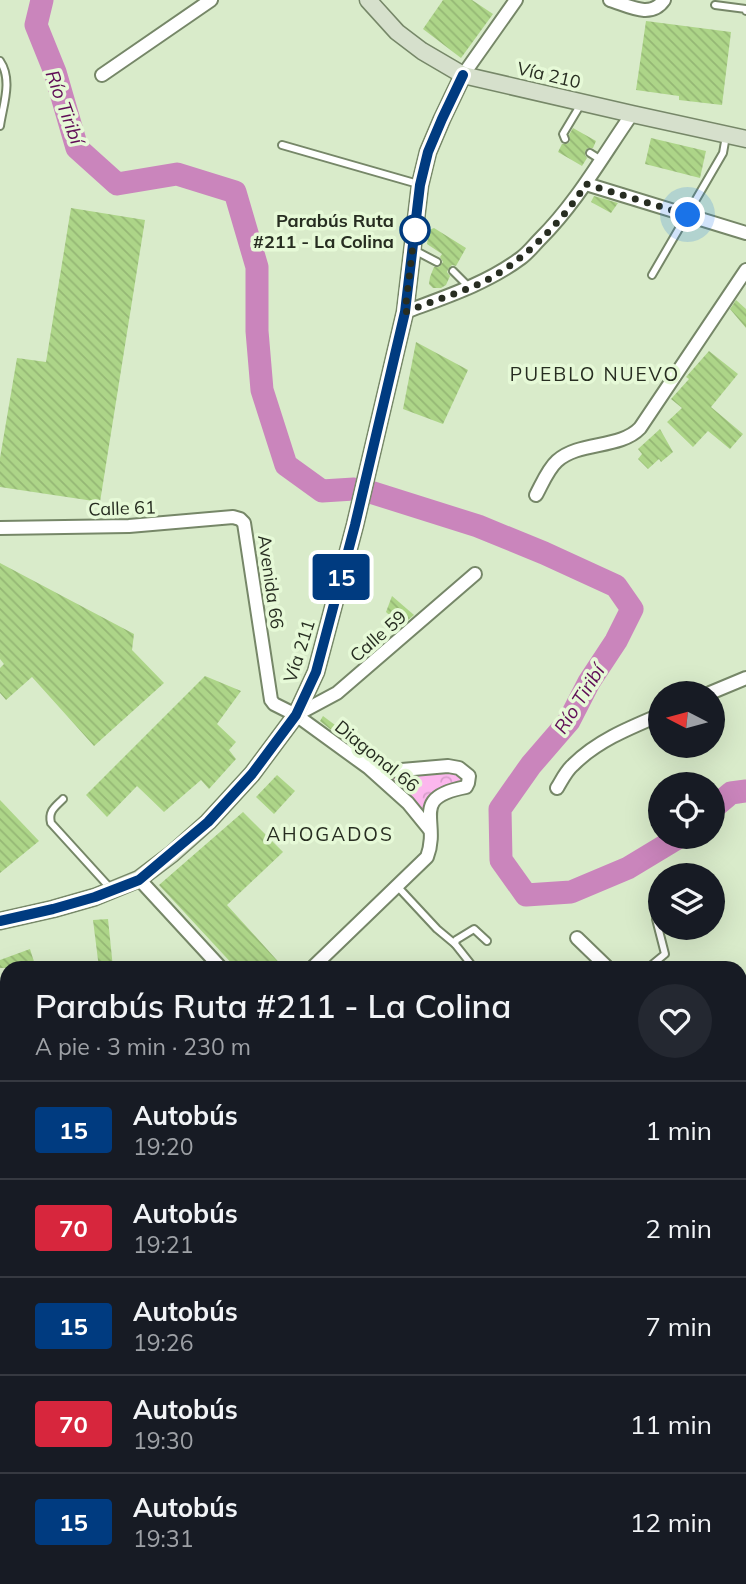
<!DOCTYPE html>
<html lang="es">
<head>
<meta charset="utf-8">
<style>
	body { margin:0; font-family:Mulish,sans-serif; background:#242831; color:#f1f3f6; height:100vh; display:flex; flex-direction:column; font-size:26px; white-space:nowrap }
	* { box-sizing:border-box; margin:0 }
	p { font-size:23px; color:#9ea1a6 }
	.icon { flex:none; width:38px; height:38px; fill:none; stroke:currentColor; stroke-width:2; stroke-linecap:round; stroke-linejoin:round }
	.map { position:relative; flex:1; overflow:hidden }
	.side { position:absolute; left:0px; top:961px; width:747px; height:625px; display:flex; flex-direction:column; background:#171b24; border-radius:21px 21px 0 0; box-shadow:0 7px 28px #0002 }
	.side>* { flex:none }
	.badge { padding:0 14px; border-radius:5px; font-size:24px; line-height:46px }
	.needle { width:46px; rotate:276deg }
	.tools { position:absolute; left:648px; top:681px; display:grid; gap:14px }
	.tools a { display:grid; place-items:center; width:77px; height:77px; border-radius:50%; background:#171b24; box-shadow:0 7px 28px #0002; font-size:35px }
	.you { position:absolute; width:35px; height:35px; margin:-18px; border:5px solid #fff; border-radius:50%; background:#1a73e8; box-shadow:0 0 0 10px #1a73e833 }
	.map>.badge { position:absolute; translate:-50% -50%; box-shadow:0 0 0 4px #fff }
	.round { display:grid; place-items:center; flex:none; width:74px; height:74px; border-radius:37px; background:#242831 }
	.summary { display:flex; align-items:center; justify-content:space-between; height:119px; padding:0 35px }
	h1 { font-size:33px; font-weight:600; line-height:52px }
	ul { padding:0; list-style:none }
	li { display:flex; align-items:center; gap:21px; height:98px; padding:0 35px; border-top:2px solid #363941 }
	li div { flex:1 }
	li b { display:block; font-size:26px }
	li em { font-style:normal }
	li .badge { min-width:77px; font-weight:700; text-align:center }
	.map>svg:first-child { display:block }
	.forest { fill:url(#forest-crowns) }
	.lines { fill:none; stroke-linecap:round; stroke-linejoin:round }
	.river { stroke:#ca85bc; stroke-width:23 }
	.building { fill:url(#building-back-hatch) }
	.service-casing { stroke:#768768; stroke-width:10 }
	.minor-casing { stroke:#768768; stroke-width:16 }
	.secondary-casing { stroke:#768768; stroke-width:19 }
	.service { stroke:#fff; stroke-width:6 }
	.minor { stroke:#fff; stroke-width:12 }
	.secondary { stroke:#d6e0cc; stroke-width:16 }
	.line-casing { stroke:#fff; stroke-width:16 }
	.line { stroke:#003b80; stroke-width:10 }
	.walk { stroke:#272d21; stroke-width:7; stroke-dasharray:0 12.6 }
	.stop-dot { fill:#fff; stroke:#003b80; stroke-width:3.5 }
	.labels { text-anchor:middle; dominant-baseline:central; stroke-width:7; stroke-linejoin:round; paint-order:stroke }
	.street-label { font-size:18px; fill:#272d21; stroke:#e6f9d7 }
	.stop-label { font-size:18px; font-weight:bold; fill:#272d21; stroke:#e6f9d7; text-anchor:end }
	.water-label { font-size:19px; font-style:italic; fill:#600d56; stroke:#e6f9d7 }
	.neighbourhood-label { font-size:19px; letter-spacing:2px; fill:#272d21; stroke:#e6f9d7 }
</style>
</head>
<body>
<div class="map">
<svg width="746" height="1584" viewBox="0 0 746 1584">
	<defs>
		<pattern id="forest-crowns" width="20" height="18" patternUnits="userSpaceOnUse" patternTransform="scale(1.75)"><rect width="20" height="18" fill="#fcb7ed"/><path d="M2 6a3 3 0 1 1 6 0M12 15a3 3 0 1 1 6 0" fill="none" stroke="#d89ecb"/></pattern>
		<pattern id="building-back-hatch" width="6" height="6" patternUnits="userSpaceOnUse" patternTransform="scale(1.75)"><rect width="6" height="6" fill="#add588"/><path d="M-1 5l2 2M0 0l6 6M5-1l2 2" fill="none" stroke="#95b775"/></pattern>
	</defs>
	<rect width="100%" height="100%" fill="#d9ebca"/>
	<!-- forest -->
	<polygon class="forest" points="454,770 466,782 446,788 426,817 382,774"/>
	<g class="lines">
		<!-- river -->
		<g class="river">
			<polyline points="42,0 36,25 55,72 77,148 117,184 177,174 235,192 257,267 257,331 262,390 286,465 322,491 354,489"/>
			<polyline points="367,491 478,526 544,553 616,586 632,609 616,641 589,682 569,721 531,765 500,809 501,860 526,895 571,892 628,868 681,836"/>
			<polyline points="712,809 731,793 746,791"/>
		</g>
	</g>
	<!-- building -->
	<g class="building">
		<polygon points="443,0 472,0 493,14 461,58 423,29"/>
		<polygon points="646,21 731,32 722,105 679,100 679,96 636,90"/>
		<polygon points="573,128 596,141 593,148 588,148 585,151 585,155 587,158 582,166 558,152 562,144 566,144 570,142 569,135"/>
		<polygon points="651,138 706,151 700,178 645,164"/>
		<polygon points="594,196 618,203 611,213 591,202"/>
		<polygon points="71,208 145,220 100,502 0,487 0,458 17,358 46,362"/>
		<polygon points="434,228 466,248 456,266 452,265 449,268 447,272 450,276 446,285 441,288 433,288 429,284 430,277 434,267 439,267 443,262 440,257 442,254 427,244 429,230"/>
		<polygon points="736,300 746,309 746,328 730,309"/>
		<polygon points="416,342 468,370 443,424 403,409"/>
		<polygon points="709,351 738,374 711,407 743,434 730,449 708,431 693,447 667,422 682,408 671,399 689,379 686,377"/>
		<polygon points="660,429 673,452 661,462 659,459 648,469 638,459 642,454 638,449"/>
		<polygon points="0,563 134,634 132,650 164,683 94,746 32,677 6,700 0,693 0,668 4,664 0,659"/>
		<polygon points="392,596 414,615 401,626 386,612"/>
		<polygon points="205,676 241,691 217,724 236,742 229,750 236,759 209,789 201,780 164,812 137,786 107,817 86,795"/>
		<polygon points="323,716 339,728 335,733 320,721"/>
		<polygon points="277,775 295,791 274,814 256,797"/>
		<polygon points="0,800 39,841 0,873"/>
		<polygon points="243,812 283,852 227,905 284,968 236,968 159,885"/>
		<polygon points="108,919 113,968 99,968 93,920"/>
		<polygon points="30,949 36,968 0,968 0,960"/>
	</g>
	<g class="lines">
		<defs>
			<g id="service">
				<polyline points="715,5 746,9 746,11"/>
				<path d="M 0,61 C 13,80 3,105 0,126"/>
				<polyline points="565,139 563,134 581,104"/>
				<polyline points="282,145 418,184"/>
				<polyline points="590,153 601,160"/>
				<polyline points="414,250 437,262"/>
				<polyline points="453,271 469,287"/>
				<polyline points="652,275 723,153 726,136"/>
				<path d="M 63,799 C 55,807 48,811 51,823 L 112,890"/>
				<polyline points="678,875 684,869"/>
				<polyline points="397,886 437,929 455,944"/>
				<polyline points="474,968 455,944 456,940 474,929 487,941"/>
				<polyline points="648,968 665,954 656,919 660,899"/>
				<polyline points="624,1578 628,1584"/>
			</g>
			<g id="minor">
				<path d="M 610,0 C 629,6 651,19 664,0"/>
				<polyline points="102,75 211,0"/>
				<polyline points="463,75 516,0"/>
				<polyline points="586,184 746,233"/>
				<path d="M 405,312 C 445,297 486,284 521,258 C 528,253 534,245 540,239 C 577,202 602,157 632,114"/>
				<path d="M 536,495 C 542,484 548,469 557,461 C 579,441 620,449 640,428 L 746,270"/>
				<polyline points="0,528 129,526 233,517 240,519 244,523 271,700 274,704 296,715 369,768 408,803 430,830"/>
				<polyline points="710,693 746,678"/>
				<polyline points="296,715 337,693 475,574"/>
				<path d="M 557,788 C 562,780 566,771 573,765 C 597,741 629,728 660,715"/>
				<polyline points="139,879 221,968"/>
				<polyline points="577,938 608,968"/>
				<path d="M 312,968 L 427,857 C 441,820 408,798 466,787 L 468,783 L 469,776 L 459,768 L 448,766 L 390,771 L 370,768"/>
				<polyline points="740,1098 746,1102"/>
				<polyline points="740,1170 746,1165"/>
				<polyline points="0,1271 7,1268"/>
				<polyline points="740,1298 746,1293"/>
				<polyline points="0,1308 7,1327"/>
				<polyline points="0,1390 7,1387"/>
				<polyline points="740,1423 746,1418"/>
				<polyline points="0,1505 7,1502"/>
				<polyline points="102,1578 104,1584"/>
				<polyline points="228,1578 230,1584"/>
				<polyline points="593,1578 598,1584"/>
				<polyline points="453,1584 463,1578"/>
			</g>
			<g id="secondary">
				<polyline points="368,0 397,32 422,51 463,75 632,114 746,139"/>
				<polyline points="0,921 53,909 95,897 139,879 172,854 208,822 252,774 296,715 316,672 355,525 405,312 420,185 428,152 442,119 463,75"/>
			</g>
		</defs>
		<!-- service casing -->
		<use href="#service" class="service-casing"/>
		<!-- minor casing -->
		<use href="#minor" class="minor-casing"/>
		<!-- secondary casing -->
		<use href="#secondary" class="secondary-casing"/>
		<!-- service -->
		<use href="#service" class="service"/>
		<!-- minor -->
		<use href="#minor" class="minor"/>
		<!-- secondary -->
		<use href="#secondary" class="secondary"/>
	</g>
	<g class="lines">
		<defs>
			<polyline id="line" points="0,921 53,909 95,897 139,880 208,822 252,774 296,715 316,672 355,525 405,312 420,185 428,152 442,119 463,75"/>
		</defs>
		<!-- line casing -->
		<use href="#line" class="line-casing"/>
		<!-- line -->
		<use href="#line" class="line"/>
		<!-- walk -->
		<path class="walk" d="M 415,230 L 415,228 L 405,312 C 430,302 456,294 481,283 C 521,264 563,221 586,184 L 688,215"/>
	</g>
	<!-- markers -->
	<circle class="stop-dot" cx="415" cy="230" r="14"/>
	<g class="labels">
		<!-- street labels -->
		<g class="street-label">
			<text transform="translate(549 75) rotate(13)">Vía 210</text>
			<text transform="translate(122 508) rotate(-2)">Calle 61</text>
			<text transform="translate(271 582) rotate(82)">Avenida 66</text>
			<text transform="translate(378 636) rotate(-41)">Calle 59</text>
			<text transform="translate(299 651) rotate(-72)">Vía 211</text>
			<text transform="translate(377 756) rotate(39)">Diagonal 66</text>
		</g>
		<!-- stop labels -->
		<g class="stop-label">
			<text x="394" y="220">Parabús Ruta<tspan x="394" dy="21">#211 - La Colina</tspan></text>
		</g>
		<!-- water labels -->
		<g class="water-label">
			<text transform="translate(65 107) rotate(70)">Río Tiribí</text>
			<text transform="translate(579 699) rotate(-58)">Río Tiribí</text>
		</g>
		<!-- neighbourhood labels -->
		<g class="neighbourhood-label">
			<text x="595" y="374">PUEBLO NUEVO</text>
			<text x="330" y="834">AHOGADOS</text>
		</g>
	</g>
</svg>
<div class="tools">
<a><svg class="needle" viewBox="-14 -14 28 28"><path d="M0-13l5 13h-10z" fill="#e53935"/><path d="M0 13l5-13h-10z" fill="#9ea1a6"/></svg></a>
<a><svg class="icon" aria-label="locate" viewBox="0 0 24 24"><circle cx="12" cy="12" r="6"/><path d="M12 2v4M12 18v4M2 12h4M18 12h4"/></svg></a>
<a><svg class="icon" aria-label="layers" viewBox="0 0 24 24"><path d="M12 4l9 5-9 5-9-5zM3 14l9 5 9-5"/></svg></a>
</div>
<div class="you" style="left:688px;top:215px"></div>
<b class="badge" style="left:341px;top:577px;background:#003b80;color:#fff">15</b>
<section class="side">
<div class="summary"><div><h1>Parabús Ruta #211 - La Colina</h1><p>A pie · 3 min · 230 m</p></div><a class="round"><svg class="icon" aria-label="heart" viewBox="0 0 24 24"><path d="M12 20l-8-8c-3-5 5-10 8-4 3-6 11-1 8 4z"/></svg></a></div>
<ul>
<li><span class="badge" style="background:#003b80;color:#fff">15</span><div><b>Autobús</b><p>19:20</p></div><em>1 min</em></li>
<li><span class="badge" style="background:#d7263d;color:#fff">70</span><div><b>Autobús</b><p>19:21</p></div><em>2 min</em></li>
<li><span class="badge" style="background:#003b80;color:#fff">15</span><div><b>Autobús</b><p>19:26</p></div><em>7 min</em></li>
<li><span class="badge" style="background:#d7263d;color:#fff">70</span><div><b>Autobús</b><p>19:30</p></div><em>11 min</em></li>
<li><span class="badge" style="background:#003b80;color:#fff">15</span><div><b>Autobús</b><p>19:31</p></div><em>12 min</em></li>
</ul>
</section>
</div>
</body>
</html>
